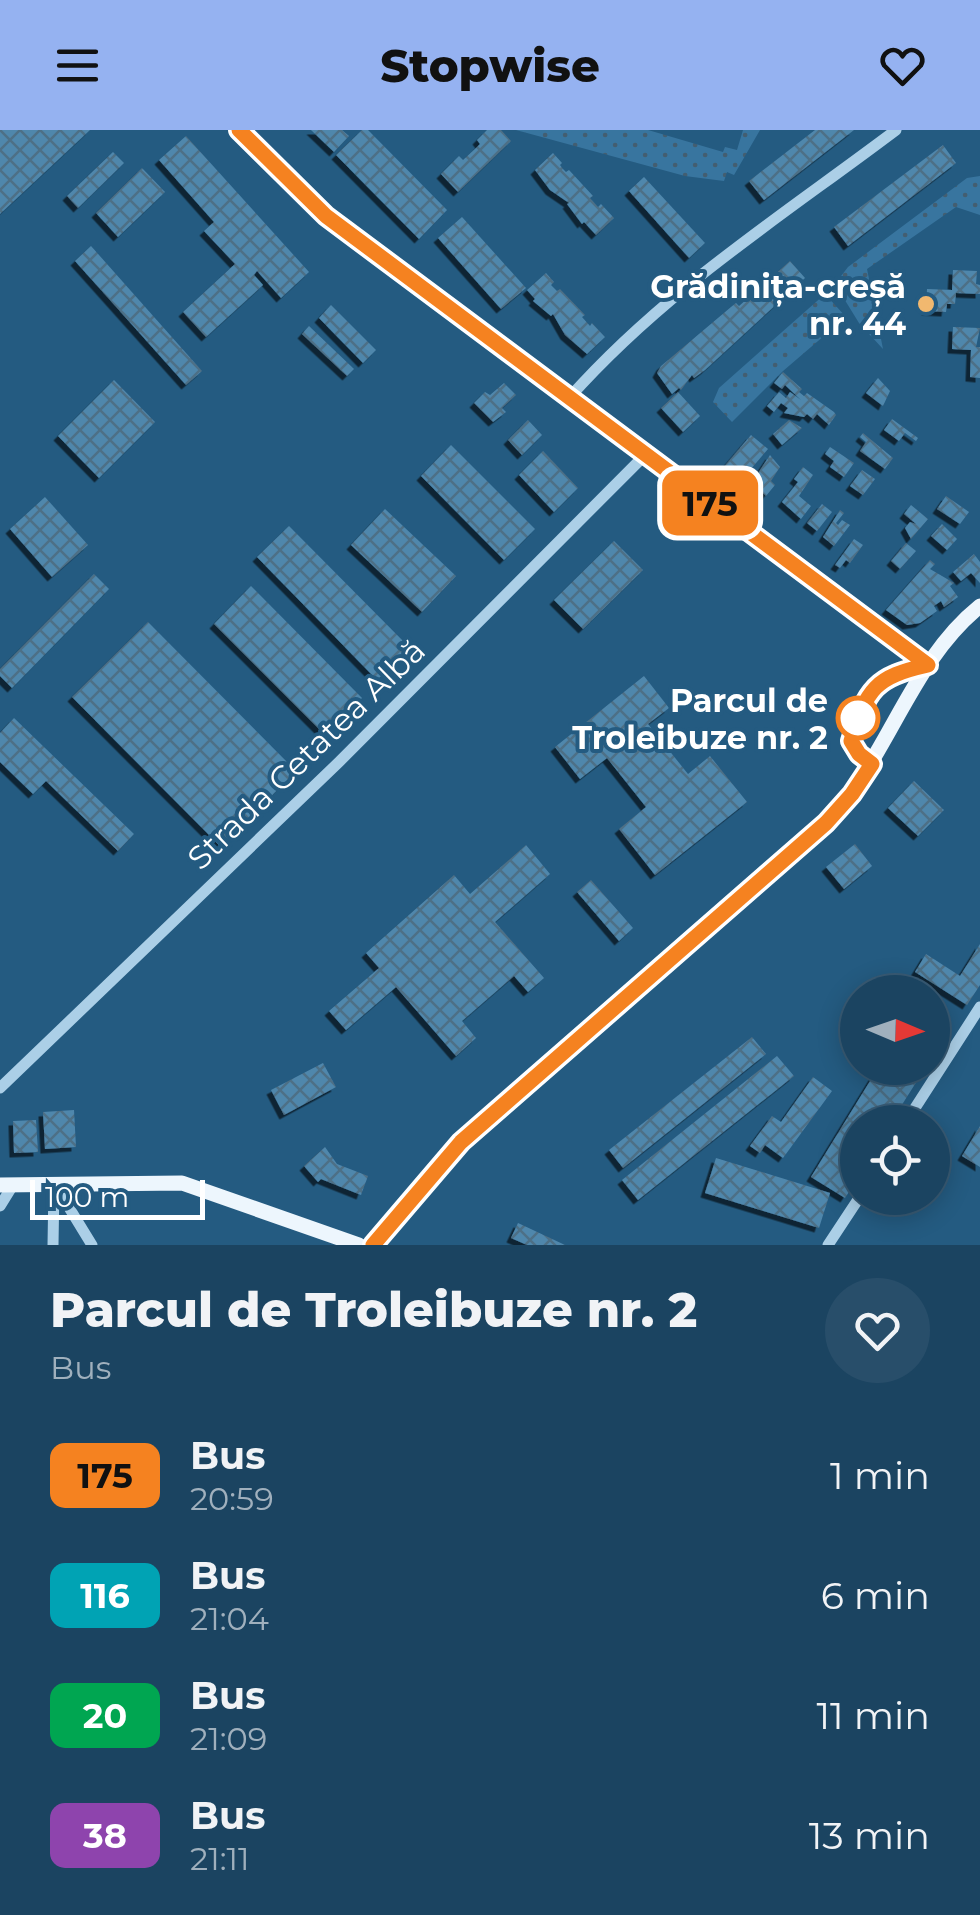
<!DOCTYPE html>
<html lang="en">
<head>
<meta charset="utf-8">
<style>
	body { margin:0; font-family:Montserrat,sans-serif; background:#284e6a; color:#f1f3f6; height:100vh; display:flex; flex-direction:column; font-size:38px; white-space:nowrap }
	* { box-sizing:border-box; margin:0 }
	p { font-size:32px; color:#a0b0bd }
	.icon { flex:none; width:55px; height:55px; fill:none; stroke:currentColor; stroke-width:2; stroke-linecap:round; stroke-linejoin:round }
	.map { position:relative; height:1115px; overflow:hidden }
	.panel { display:flex; flex-direction:column; background:#1b4461; flex:1 }
	.panel>* { flex:none }
	.badge { padding:0 20px; border-radius:15px; font-size:35px; line-height:65px }
	.needle { width:65px; rotate:92deg }
	.controls { position:absolute; left:840px; top:845px; display:grid; gap:20px }
	.controls a { display:grid; place-items:center; width:110px; height:110px; border-radius:50%; background:#1b4461; box-shadow:0 5px 25px #0003,0 0 0 2px #395c76; font-size:50px }
	.scale { position:absolute; left:30px; bottom:25px; width:175px; box-sizing:border-box; padding-left:10px; border:5px solid #fff; border-top:0; font-size:28px; line-height:35px; white-space:nowrap; color:#fff; -webkit-text-stroke:8px #245b81; paint-order:stroke }
	.map>.badge { position:absolute; translate:-50% -50%; box-shadow:0 0 0 5px #fff }
	.round { display:grid; place-items:center; flex:none; width:105px; height:105px; border-radius:52px; background:#284e6a }
	.summary { display:flex; align-items:center; justify-content:space-between; height:170px; padding:0 50px }
	h1 { font-size:48px; font-weight:800; line-height:75px }
	ul { padding:0; list-style:none }
	li { display:flex; align-items:center; gap:30px; height:120px; padding:0 50px }
	li div { flex:1 }
	li b { display:block; font-size:38px }
	li em { font-style:normal }
	li .badge { min-width:110px; font-weight:700; text-align:center }
	header { display:flex; justify-content:space-between; align-items:center; height:130px; padding:0 50px; background:#95b2f1; color:#111; font-size:45px; font-weight:800 }
	.map>svg:first-child { display:block }
	.garden { fill:url(#garden-dots) }
	.building { fill:url(#building-cross-hatch); filter:url(#shadow) }
	.lines { fill:none; stroke-linecap:round; stroke-linejoin:round }
	.minor { stroke:#abcfe7; stroke-width:11 }
	.major { stroke:#edf6fd; stroke-width:15 }
	.line-casing { stroke:#fff; stroke-width:22 }
	.line { stroke:#f58220; stroke-width:15 }
	.poi-dot { fill:#f1b86f; stroke:#245b81; stroke-width:4 }
	.stop-dot { fill:#fff; stroke:#f58220; stroke-width:5 }
	.labels { text-anchor:middle; dominant-baseline:central; stroke-width:8; stroke-linejoin:round; paint-order:stroke }
	.poi-label { font-size:32px; font-weight:bold; fill:#fff; stroke:#245b81; text-anchor:end }
	.stop-label { font-size:32px; font-weight:bold; fill:#fff; stroke:#245b81; text-anchor:end }
	.street-label { font-size:32px; fill:#fff; stroke:#245b81 }
</style>
</head>
<body>
<header><svg class="icon" aria-label="menu" viewBox="0 0 24 24"><path d="M4 6h16M4 12h16M4 18h16"/></svg>Stopwise<svg class="icon" aria-label="heart" viewBox="0 0 24 24"><path d="M12 20l-8-8c-3-5 5-10 8-4 3-6 11-1 8 4z"/></svg></header>
<div class="map">
<svg width="980" height="1115" viewBox="0 0 980 1115">
	<defs>
		<pattern id="garden-dots" width="8" height="8" patternUnits="userSpaceOnUse" patternTransform="scale(2.5)"><rect width="8" height="8" fill="#38759f"/><path d="M2 2h.1M6 6h.1" fill="none" stroke="#435e71" stroke-width="1.8" stroke-linecap="round"/></pattern>
		<pattern id="building-cross-hatch" width="8" height="8" patternUnits="userSpaceOnUse" patternTransform="scale(2.5)"><rect width="8" height="8" fill="#5087ac"/><path d="M0 0l8 8M0 8l8-8" fill="none" stroke="#4e6f86"/></pattern>
		<filter id="shadow"><feDropShadow dx="-4.5" dy="4.5" stdDeviation="0" flood-color="#0009"/></filter>
	</defs>
	<rect width="100%" height="100%" fill="#245b81"/>
	<!-- garden -->
	<g class="garden">
		<polygon points="516,0 648,0 723,22 725,17 737,20 743,0 760,0 734,45 727,42 724,51 685,46"/>
		<polygon points="980,46 980,85 956,77 867,139 883,219 859,193 835,154 848,137 967,48"/>
		<polygon points="825,164 846,187 783,241 732,292 713,272 719,258"/>
	</g>
	<!-- building -->
	<g class="building">
		<polygon points="0,0 90,0 0,84"/>
		<polygon points="311,0 342,0 349,6 334,22"/>
		<polygon points="362,0 368,0 447,80 419,109 336,25"/>
		<polygon points="487,0 501,0 511,11 458,62 441,44 459,26 463,30 476,18 480,14 477,10"/>
		<polygon points="815,0 854,0 764,70 749,51"/>
		<polygon points="186,6 309,142 281,168 257,141 254,145 263,155 206,207 183,182 235,134 204,101 214,92 159,30"/>
		<polygon points="943,15 956,33 848,116 834,97"/>
		<polygon points="113,22 124,33 78,78 67,66"/>
		<polygon points="553,23 562,33 560,35 563,39 566,42 569,40 593,66 590,68 598,77 601,74 614,88 596,105 584,92 582,94 567,74 569,73 550,60 535,40"/>
		<polygon points="142,38 165,62 118,107 96,83"/>
		<polygon points="644,47 705,113 689,128 629,61"/>
		<polygon points="462,87 526,158 501,179 438,108"/>
		<polygon points="91,116 202,241 186,255 75,131"/>
		<polygon points="790,131 805,148 705,240 694,248 692,245 681,260 679,258 672,264 657,243 661,236 731,177 736,173 739,176"/>
		<polygon points="953,140 977,141 976,154 980,155 980,164 956,163 955,174 947,174 946,182 926,181 927,159 952,160"/>
		<polygon points="546,143 554,152 551,155 557,161 560,159 585,185 582,187 590,196 592,193 605,207 587,224 565,205 553,184 551,186 533,171 535,169 527,160"/>
		<polygon points="331,175 376,220 363,233 319,188"/>
		<polygon points="309,196 354,239 347,246 302,204"/>
		<polygon points="953,197 980,198 976,217 980,217 980,248 970,247 971,220 952,219"/>
		<polygon points="783,242 802,259 799,262 804,266 807,263 834,282 836,285 829,295 817,284 813,289 807,284 804,287 784,283 788,278 781,273 774,282 767,276 779,262 786,268 790,262 801,270 785,255 782,259 774,253"/>
		<polygon points="878,248 890,261 883,276 866,263"/>
		<polygon points="114,250 155,292 99,348 58,306"/>
		<polygon points="504,253 516,265 502,278 506,282 493,292 474,273 485,262 490,265"/>
		<polygon points="678,262 700,286 683,302 661,278"/>
		<polygon points="892,289 918,308 916,311 905,303 899,311 884,300"/>
		<polygon points="528,290 542,305 522,325 508,310"/>
		<polygon points="789,290 802,298 782,315 773,304"/>
		<polygon points="863,303 893,328 885,339 860,321 866,312 860,307"/>
		<polygon points="751,305 768,319 739,353 722,339"/>
		<polygon points="451,315 535,399 504,430 421,346"/>
		<polygon points="830,317 854,333 844,347 830,337 834,331 825,324"/>
		<polygon points="543,321 578,358 554,382 519,345"/>
		<polygon points="770,325 780,337 771,351 775,355 766,366 752,352"/>
		<polygon points="803,337 813,345 799,366 811,376 801,389 782,372 798,352 794,349"/>
		<polygon points="862,340 875,349 863,365 850,356"/>
		<polygon points="946,366 969,382 960,394 937,379"/>
		<polygon points="45,367 88,415 52,447 10,399"/>
		<polygon points="822,374 832,382 817,401 807,393"/>
		<polygon points="911,375 928,389 911,409 905,398 910,392 916,394 904,384"/>
		<polygon points="385,379 456,446 422,482 351,415"/>
		<polygon points="840,380 844,383 836,393 838,395 842,390 850,395 834,416 823,407"/>
		<polygon points="942,394 957,409 947,420 931,406"/>
		<polygon points="289,396 410,518 377,550 257,427"/>
		<polygon points="854,409 863,415 850,433 846,430 840,438 835,435"/>
		<polygon points="614,411 643,440 583,499 554,470"/>
		<polygon points="906,413 916,421 900,439 891,431"/>
		<polygon points="974,424 980,432 980,453 971,443 961,451 953,442"/>
		<polygon points="930,430 935,434 930,439 954,453 950,456 958,467 944,477 941,471 934,476 937,481 920,493 907,495 886,480"/>
		<polygon points="94,444 109,459 12,558 0,546 0,539"/>
		<polygon points="251,456 362,568 325,605 214,494"/>
		<polygon points="148,492 296,641 221,717 72,567"/>
		<polygon points="644,546 669,578 648,594 688,644 710,626 747,672 655,745 619,699 646,677 607,628 580,649 555,617"/>
		<polygon points="14,588 134,704 118,721 46,651 33,664 0,632 0,603"/>
		<polygon points="914,651 944,680 918,706 888,678"/>
		<polygon points="855,714 872,736 844,759 826,737"/>
		<polygon points="526,715 550,744 495,792 544,848 528,862 514,846 462,891 476,908 456,926 396,857 346,900 329,881 379,838 366,823 454,745 470,764"/>
		<polygon points="591,750 633,798 619,811 577,762"/>
		<polygon points="980,814 980,855 967,875 915,842 926,824 960,846"/>
		<polygon points="752,907 766,924 623,1038 609,1020"/>
		<polygon points="777,926 794,946 638,1070 622,1050"/>
		<polygon points="323,933 336,957 284,985 271,960"/>
		<polygon points="878,938 896,938 917,951 891,992 858,992 858,1048 845,1068 811,1047"/>
		<polygon points="813,947 832,961 783,1028 765,1015 760,1023 750,1016 772,986 781,992"/>
		<polygon points="74,980 76,1017 45,1019 43,982"/>
		<polygon points="36,990 38,1022 14,1023 13,991"/>
		<polygon points="980,996 980,1037 962,1026"/>
		<polygon points="325,1017 337,1034 368,1046 361,1065 321,1049 318,1052 304,1036"/>
		<polygon points="716,1028 830,1063 819,1098 705,1063"/>
		<polygon points="518,1093 565,1115 527,1115 511,1108"/>
	</g>
	<g class="lines">
		<!-- minor -->
		<g class="minor">
			<path d="M 569,268 C 665,160 782,86 896,0"/>
			<polyline points="0,958 339,632 646,324"/>
			<polyline points="906,992 980,877"/>
			<polyline points="54,1053 92,1115"/>
			<polyline points="0,1076 13,1055"/>
			<polyline points="53,1115 54,1054"/>
			<polyline points="828,1115 859,1068"/>
		</g>
		<!-- major -->
		<g class="major">
			<polyline points="239,0 326,86 928,535"/>
			<polyline points="0,1055 182,1053 359,1115"/>
			<path d="M 373,1115 L 461,1012 L 826,693 C 888,629 910,532 980,476"/>
		</g>
	</g>
	<g class="lines">
		<defs>
			<path id="line" d="M 239,0 L 326,86 L 928,535 C 875,547 867,558 851,611 L 859,624 L 872,634 L 852,664 L 826,693 L 461,1012 L 373,1115"/>
		</defs>
		<!-- line casing -->
		<use href="#line" class="line-casing"/>
		<!-- line -->
		<use href="#line" class="line"/>
	</g>
	<!-- markers -->
	<circle class="poi-dot" cx="926" cy="174" r="10"/>
	<circle class="stop-dot" cx="858" cy="588" r="20"/>
	<g class="labels">
		<!-- poi labels -->
		<g class="poi-label">
			<text x="906" y="156">Grădinița-creșă<tspan x="906" dy="37">nr. 44</tspan></text>
		</g>
		<!-- stop labels -->
		<g class="stop-label">
			<text x="828" y="570">Parcul de<tspan x="828" dy="37">Troleibuze nr. 2</tspan></text>
		</g>
		<!-- street labels -->
		<g class="street-label">
			<text transform="translate(306 624) rotate(-44)">Strada Cetatea Albă</text>
		</g>
	</g>
</svg>
<div class="controls">
<a><svg class="needle" viewBox="-14 -14 28 28"><path d="M0-13l5 13h-10z" fill="#e53935"/><path d="M0 13l5-13h-10z" fill="#a0b0bd"/></svg></a>
<a><svg class="icon" aria-label="locate" viewBox="0 0 24 24"><circle cx="12" cy="12" r="6"/><path d="M12 2v4M12 18v4M2 12h4M18 12h4"/></svg></a>
</div>
<div class="scale">100 m</div>
<b class="badge" style="left:710px;top:373px;background:#f58220;color:#111">175</b>
</div>
<section class="panel">
<div class="summary"><div><h1>Parcul de Troleibuze nr. 2</h1><p>Bus</p></div><a class="round"><svg class="icon" aria-label="heart" viewBox="0 0 24 24"><path d="M12 20l-8-8c-3-5 5-10 8-4 3-6 11-1 8 4z"/></svg></a></div>
<ul>
<li><span class="badge" style="background:#f58220;color:#111">175</span><div><b>Bus</b><p>20:59</p></div><em>1 min</em></li>
<li><span class="badge" style="background:#00a3b4;color:#fff">116</span><div><b>Bus</b><p>21:04</p></div><em>6 min</em></li>
<li><span class="badge" style="background:#00a651;color:#fff">20</span><div><b>Bus</b><p>21:09</p></div><em>11 min</em></li>
<li><span class="badge" style="background:#8e44ad;color:#fff">38</span><div><b>Bus</b><p>21:11</p></div><em>13 min</em></li>
</ul>
</section>
</body>
</html>
